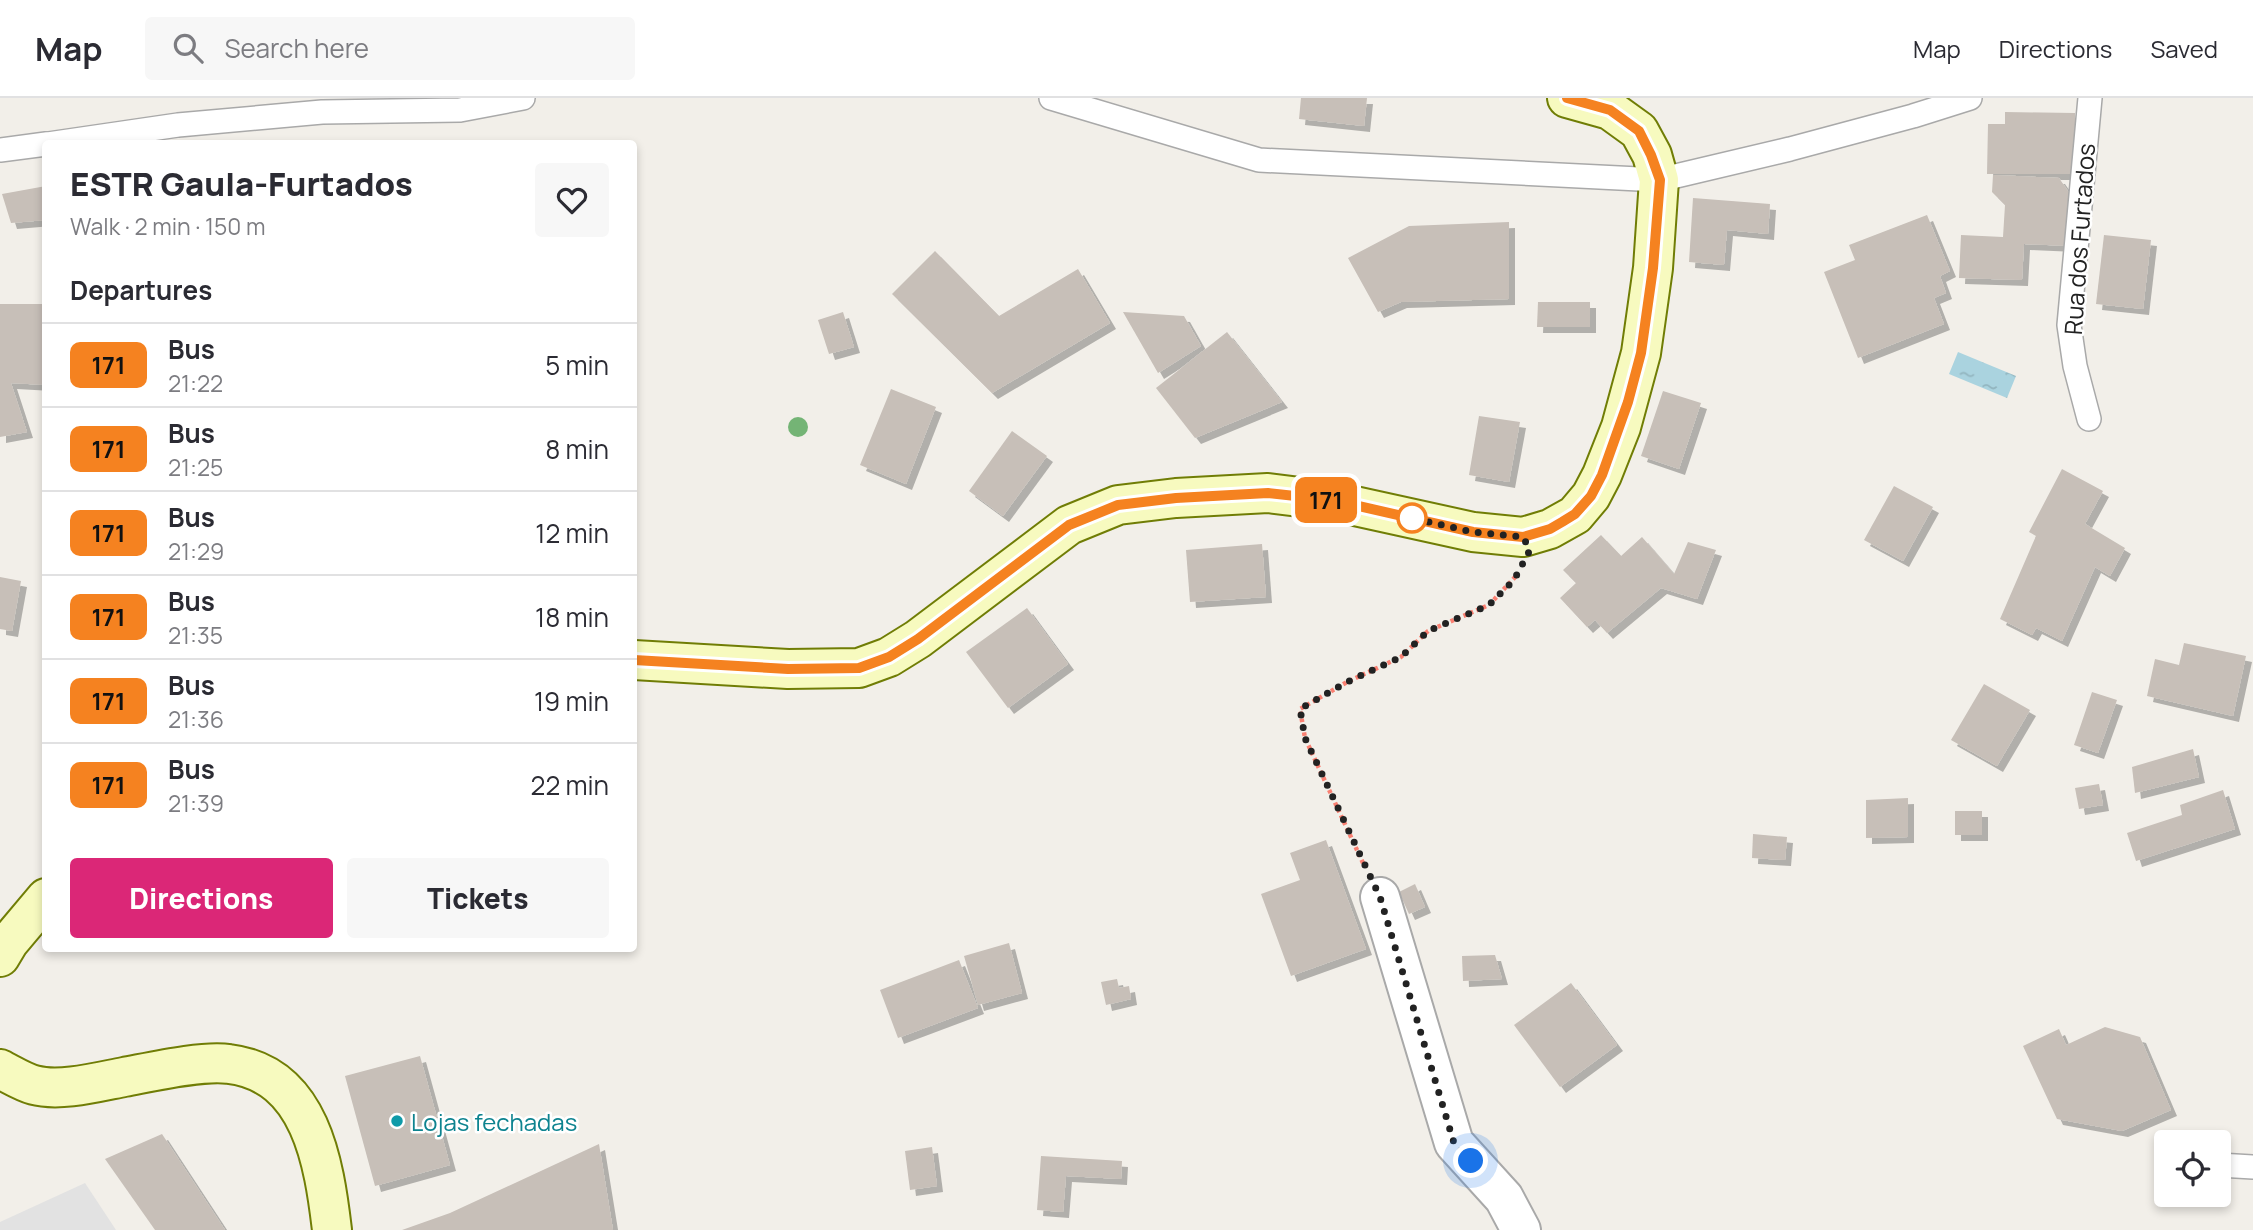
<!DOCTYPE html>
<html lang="en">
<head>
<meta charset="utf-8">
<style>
	body { margin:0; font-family:Manrope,sans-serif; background:#f7f7f7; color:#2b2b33; height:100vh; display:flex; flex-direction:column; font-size:26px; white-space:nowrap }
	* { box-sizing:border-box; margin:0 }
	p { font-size:23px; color:#7c7c81 }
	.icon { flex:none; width:38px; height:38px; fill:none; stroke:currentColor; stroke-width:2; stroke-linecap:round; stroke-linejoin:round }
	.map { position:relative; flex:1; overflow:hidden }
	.drawer { position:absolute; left:42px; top:42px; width:595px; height:812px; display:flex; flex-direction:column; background:#fff; border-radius:7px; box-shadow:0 4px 10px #0003 }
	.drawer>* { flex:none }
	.badge { padding:0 14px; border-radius:10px; font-size:24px; line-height:46px }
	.controls { position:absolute; left:2154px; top:1032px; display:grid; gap:14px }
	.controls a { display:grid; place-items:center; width:77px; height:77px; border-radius:7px; background:#fff; box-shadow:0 4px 10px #0003; font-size:35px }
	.you { position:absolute; width:35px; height:35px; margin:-18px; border:5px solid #fff; border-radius:50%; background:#1a73e8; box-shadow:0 0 0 10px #1a73e833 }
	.map>.badge { position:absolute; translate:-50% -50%; box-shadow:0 0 0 4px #fff }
	h2 { padding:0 28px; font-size:26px; line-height:63px }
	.round { display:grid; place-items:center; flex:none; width:74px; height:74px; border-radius:7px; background:#f7f7f7 }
	.overview { display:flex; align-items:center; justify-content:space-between; height:119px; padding:0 28px }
	h1 { font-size:33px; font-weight:800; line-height:52px }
	.action { display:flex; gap:14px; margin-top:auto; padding:14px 28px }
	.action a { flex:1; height:80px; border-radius:7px; background:#db2777; color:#fff; font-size:28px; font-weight:800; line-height:80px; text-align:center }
	.action a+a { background:#f7f7f7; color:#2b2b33 }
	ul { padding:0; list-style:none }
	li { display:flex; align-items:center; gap:21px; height:84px; padding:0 28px; border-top:2px solid #e1e1e2 }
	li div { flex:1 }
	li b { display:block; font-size:26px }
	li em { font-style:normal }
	li .badge { min-width:77px; font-weight:700; text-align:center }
	header { display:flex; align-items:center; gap:42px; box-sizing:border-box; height:98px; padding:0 35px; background:#fff; border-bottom:2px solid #e1e1e2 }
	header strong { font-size:33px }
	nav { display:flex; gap:38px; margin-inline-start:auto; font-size:24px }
	.search { width:490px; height:63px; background:#f7f7f7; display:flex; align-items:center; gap:18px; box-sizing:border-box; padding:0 24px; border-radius:7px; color:#7c7c81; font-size:26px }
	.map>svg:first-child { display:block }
	.parking { fill:#e2e2e2 }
	.water { fill:url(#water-ripples) }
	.building { fill:#c7bfb8; filter:url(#shadow) }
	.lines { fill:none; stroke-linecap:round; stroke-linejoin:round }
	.service-casing { stroke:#a9a9a9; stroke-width:26 }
	.minor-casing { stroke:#a9a9a9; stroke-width:42 }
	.secondary-casing { stroke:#707d05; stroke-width:42 }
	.path { stroke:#fa8072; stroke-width:4.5; stroke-dasharray:3.5 3.5; stroke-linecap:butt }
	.service { stroke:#fff; stroke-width:23 }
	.minor { stroke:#fff; stroke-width:38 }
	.secondary { stroke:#f7fabf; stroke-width:38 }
	.tree { fill:#74b475 }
	.line-casing { stroke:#fff; stroke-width:16 }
	.line { stroke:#f58220; stroke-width:10 }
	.walk { stroke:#222; stroke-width:7; stroke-dasharray:0 12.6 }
	.stop-dot { fill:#fff; stroke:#f58220; stroke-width:3.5 }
	.culture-dot { fill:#0f9aa8; stroke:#fff; stroke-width:2.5 }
	.labels { text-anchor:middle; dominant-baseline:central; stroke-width:5; stroke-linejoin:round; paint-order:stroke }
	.street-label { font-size:24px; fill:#222; stroke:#fff }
	.culture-label { font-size:24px; fill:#0d838f; stroke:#fff; text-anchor:start }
</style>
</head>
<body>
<header>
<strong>Map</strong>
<div class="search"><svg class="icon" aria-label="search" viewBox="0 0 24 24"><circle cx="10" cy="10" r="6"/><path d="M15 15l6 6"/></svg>Search here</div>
<nav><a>Map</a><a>Directions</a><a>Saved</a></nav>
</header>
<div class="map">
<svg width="2253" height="1132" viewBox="0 0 2253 1132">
	<defs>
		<pattern id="water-ripples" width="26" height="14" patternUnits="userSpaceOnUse" patternTransform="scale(1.75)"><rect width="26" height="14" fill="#aad3df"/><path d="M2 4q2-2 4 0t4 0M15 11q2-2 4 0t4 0" fill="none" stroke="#92b5bf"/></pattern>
		<filter id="shadow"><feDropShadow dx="6" dy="6" stdDeviation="0" flood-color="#0004"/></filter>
	</defs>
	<rect width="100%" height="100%" fill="#f2efe9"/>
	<!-- parking -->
	<polygon class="parking" points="85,1085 116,1132 0,1132 0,1124"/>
	<!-- water -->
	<polygon class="water" points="1958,254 2016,278 2007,300 1949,276"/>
	<!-- building -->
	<g class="building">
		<polygon points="1301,0 1367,0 1364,28 1299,21"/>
		<polygon points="2005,14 2075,15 2075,76 1987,76 1988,26 2005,26"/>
		<polygon points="1993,77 2059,80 2072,99 2070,148 2024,146 2022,182 1959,180 1961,137 2003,139 2005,107 1992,94"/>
		<polygon points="46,88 46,122 11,125 2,96"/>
		<polygon points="1693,100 1770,106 1768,136 1727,132 1724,167 1689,164"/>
		<polygon points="1927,117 1950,173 1940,178 1946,195 1934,200 1944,226 1858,260 1824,174 1855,162 1849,147"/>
		<polygon points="1509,124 1509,201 1401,204 1378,214 1348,160 1409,128"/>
		<polygon points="2104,137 2151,142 2143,211 2096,206"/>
		<polygon points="935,153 999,218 1078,171 1110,225 992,295 892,196"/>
		<polygon points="1538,204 1590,204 1590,229 1537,229"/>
		<polygon points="0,206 46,206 46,287 11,285 27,334 0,339"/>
		<polygon points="843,214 854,249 829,256 818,222"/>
		<polygon points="1123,214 1184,218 1201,248 1158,275"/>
		<polygon points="1227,234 1282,304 1195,340 1156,290"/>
		<polygon points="891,291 936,309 906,386 860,367"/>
		<polygon points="1663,293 1701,305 1679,371 1641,358"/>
		<polygon points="1479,318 1520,324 1509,384 1469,377"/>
		<polygon points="1012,333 1047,358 1003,418 969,393"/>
		<polygon points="2062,371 2103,393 2085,426 2125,450 2110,478 2095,469 2062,543 2036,530 2032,537 2000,521 2036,438 2029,434"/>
		<polygon points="1894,388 1933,409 1903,463 1864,442"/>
		<polygon points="1601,437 1621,458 1642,439 1674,476 1688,444 1716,452 1697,501 1661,490 1607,535 1595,522 1587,529 1560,500 1576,485 1563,472"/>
		<polygon points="1262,446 1266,499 1190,504 1186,452"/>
		<polygon points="0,479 21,483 12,533 0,531"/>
		<polygon points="1027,510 1068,566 1008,610 966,554"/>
		<polygon points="2184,545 2246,558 2233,618 2147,598 2155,561 2179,567"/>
		<polygon points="1984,586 2030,612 1997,668 1951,642"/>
		<polygon points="2092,594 2117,602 2098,655 2074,647"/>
		<polygon points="2193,651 2199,679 2135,695 2132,669"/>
		<polygon points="2099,686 2103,707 2079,711 2075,690"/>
		<polygon points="2223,692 2235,731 2136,763 2127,735 2182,717 2180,707"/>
		<polygon points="1908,700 1908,739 1866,740 1866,702"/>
		<rect x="1955" y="713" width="27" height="24"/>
		<polygon points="1753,736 1787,739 1785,762 1752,760"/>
		<polygon points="1326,742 1366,851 1291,878 1261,796 1300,782 1290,755"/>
		<polygon points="1415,786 1425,809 1409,816 1399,794"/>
		<polygon points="1009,845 1022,895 978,907 964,858"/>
		<polygon points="1495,857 1502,881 1463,883 1462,858"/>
		<polygon points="959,862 978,910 898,940 880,892"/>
		<polygon points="1117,881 1119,890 1129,888 1131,901 1106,907 1101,884"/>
		<polygon points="1571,885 1617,947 1560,989 1514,927"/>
		<polygon points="2105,929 2140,939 2171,1012 2122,1033 2057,1021 2023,948 2059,931 2066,947"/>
		<polygon points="420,958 450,1067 375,1088 345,978"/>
		<polygon points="162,1036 225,1132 155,1132 105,1061"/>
		<polygon points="599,1046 613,1132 402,1132 450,1115"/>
		<polygon points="932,1049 937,1088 910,1092 905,1053"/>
		<polygon points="1041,1058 1122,1063 1121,1081 1066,1078 1063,1114 1037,1112"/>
	</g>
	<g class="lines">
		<defs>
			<g id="service">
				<polyline points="1051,0 1259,62 1659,82 1790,51 1913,18 1970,0"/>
				<polyline points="48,46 178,27 322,14 460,12 523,0"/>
				<polyline points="0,52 46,46"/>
				<polyline points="2089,321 2075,268 2069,227 2090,0"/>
				<polyline points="2219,1067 2253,1069"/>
			</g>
			<polyline id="minor" points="1380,799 1454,1045 1504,1100 1521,1132"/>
			<g id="secondary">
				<polyline points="634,562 788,571 859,570 889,559 918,541 1069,427 1118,407 1176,400 1268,395 1332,403 1473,434 1523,439 1550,431 1575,417 1591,398 1602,377 1621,329 1641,255 1653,170 1659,82 1652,57 1639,33 1610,12 1567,0"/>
				<polyline points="0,859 9,844 46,800"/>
				<path d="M 0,971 C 10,976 23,984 34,987 C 60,994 98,984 124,979 C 151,974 203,962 229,966 C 311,976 324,1065 332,1132"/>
			</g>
		</defs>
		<!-- service casing -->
		<use href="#service" class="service-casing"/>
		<!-- minor casing -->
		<use href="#minor" class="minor-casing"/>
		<!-- secondary casing -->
		<use href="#secondary" class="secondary-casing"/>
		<!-- path -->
		<polyline class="path" points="1363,765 1305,640 1300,611 1347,584 1401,559 1428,533 1489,507 1517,477"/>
		<!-- service -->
		<use href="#service" class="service"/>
		<!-- minor -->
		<use href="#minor" class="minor"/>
		<!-- secondary -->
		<use href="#secondary" class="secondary"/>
	</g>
	<!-- trees -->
	<circle class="tree" cx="798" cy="329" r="10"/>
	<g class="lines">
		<defs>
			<polyline id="line" points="634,562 788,571 859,570 889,559 918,541 1069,427 1118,407 1176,400 1268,395 1332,402 1473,434 1523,439 1550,431 1562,424 1575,416 1591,398 1602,377 1628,304 1641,255 1653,170 1660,82 1651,57 1639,33 1610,12 1567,0"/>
		</defs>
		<!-- line casing -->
		<use href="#line" class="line-casing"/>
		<!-- line -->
		<use href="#line" class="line"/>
		<!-- walk -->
		<polyline class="walk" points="1412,420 1402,418 1473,434 1523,439 1530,452 1514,482 1489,507 1428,533 1401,559 1347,584 1300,611 1305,640 1380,799 1454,1045 1471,1063"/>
	</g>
	<!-- markers -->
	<circle class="stop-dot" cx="1412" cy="420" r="14"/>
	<circle class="culture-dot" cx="397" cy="1023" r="7"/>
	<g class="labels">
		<!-- street labels -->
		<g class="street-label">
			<text transform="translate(2079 141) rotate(-86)">Rua dos Furtados</text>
		</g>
		<!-- culture labels -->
		<g class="culture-label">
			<text x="411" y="1023">Lojas fechadas</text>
		</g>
	</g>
</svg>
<div class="controls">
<a><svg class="icon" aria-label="locate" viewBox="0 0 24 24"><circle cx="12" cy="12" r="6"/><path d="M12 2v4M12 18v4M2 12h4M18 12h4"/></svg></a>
</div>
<div class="you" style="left:1471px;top:1063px"></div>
<b class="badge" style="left:1326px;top:402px;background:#f58220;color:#111">171</b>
<section class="drawer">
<div class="overview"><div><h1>ESTR Gaula-Furtados</h1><p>Walk · 2 min · 150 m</p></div><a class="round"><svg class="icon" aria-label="heart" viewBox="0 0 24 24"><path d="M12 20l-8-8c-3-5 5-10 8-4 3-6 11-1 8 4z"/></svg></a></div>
<h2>Departures</h2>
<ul>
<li><span class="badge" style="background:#f58220;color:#111">171</span><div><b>Bus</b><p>21:22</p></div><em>5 min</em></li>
<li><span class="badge" style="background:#f58220;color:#111">171</span><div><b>Bus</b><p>21:25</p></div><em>8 min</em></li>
<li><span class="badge" style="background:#f58220;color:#111">171</span><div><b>Bus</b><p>21:29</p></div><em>12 min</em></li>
<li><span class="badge" style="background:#f58220;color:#111">171</span><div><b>Bus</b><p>21:35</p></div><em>18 min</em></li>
<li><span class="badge" style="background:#f58220;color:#111">171</span><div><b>Bus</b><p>21:36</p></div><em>19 min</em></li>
<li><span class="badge" style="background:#f58220;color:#111">171</span><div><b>Bus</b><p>21:39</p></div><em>22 min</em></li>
</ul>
<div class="action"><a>Directions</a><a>Tickets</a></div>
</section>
</div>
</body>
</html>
